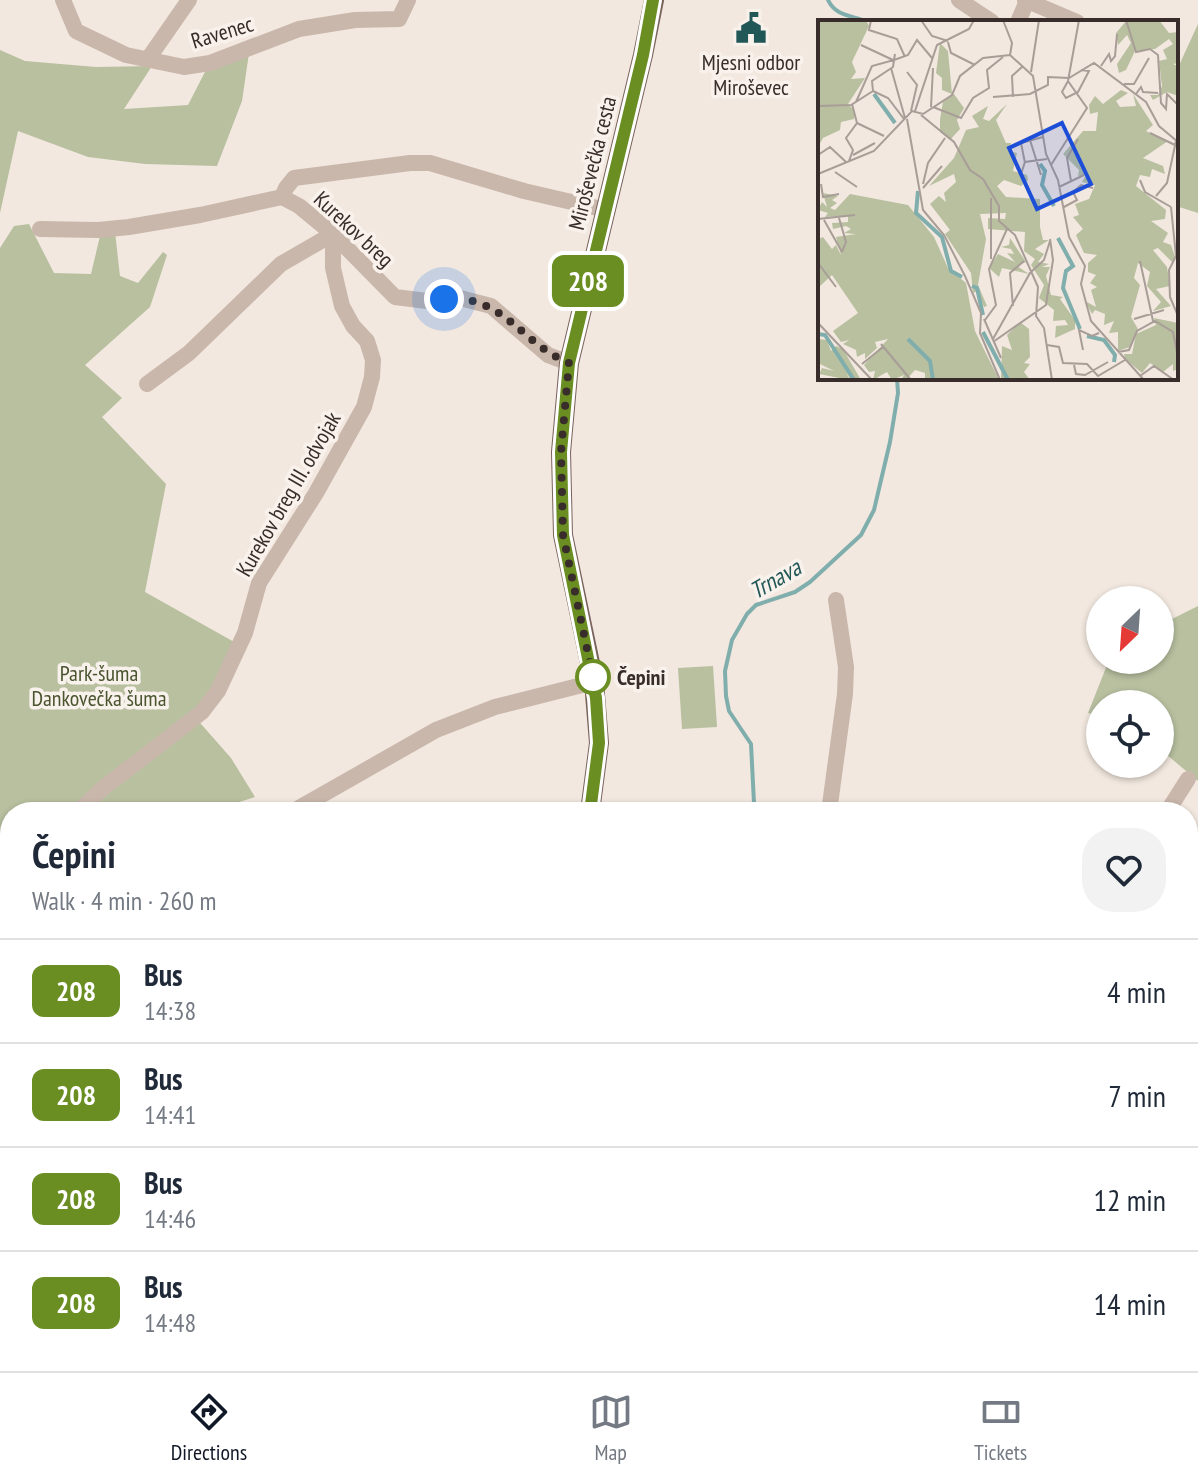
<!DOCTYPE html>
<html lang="en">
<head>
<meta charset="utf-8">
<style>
	body { margin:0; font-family:"PT Sans Narrow",sans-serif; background:#f2f2f3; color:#1f2937; height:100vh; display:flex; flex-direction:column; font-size:30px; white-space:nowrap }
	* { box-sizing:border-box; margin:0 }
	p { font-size:26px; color:#747a83 }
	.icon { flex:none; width:44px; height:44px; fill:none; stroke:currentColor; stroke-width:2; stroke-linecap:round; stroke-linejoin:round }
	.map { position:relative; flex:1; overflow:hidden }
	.sheet { position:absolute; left:0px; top:802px; width:1198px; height:570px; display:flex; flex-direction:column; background:#fff; border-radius:32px 32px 0 0; box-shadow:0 2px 6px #0004 }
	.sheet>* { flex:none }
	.badge { padding:0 16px; border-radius:12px; font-size:28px; line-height:52px }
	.needle { width:52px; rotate:205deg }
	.controls { position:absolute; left:1086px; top:586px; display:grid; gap:16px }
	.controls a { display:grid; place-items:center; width:88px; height:88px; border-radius:50%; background:#fff; box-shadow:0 2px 6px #0004; font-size:40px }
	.you { position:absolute; width:40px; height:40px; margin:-20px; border:6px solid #fff; border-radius:50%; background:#1a73e8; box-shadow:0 0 0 12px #1a73e833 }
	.map>.badge { position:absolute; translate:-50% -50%; box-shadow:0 0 0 4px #fff }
	.round { display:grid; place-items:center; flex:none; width:84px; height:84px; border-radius:32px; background:#f2f2f3 }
	.overview { display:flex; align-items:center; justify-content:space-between; height:136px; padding:0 32px }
	h1 { font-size:38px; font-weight:800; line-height:60px }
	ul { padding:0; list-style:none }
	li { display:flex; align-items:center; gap:24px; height:104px; padding:0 32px; border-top:2px solid #e0e1e3 }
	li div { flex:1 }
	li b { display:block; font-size:30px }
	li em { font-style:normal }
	li .badge { min-width:88px; font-weight:700; text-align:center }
	.tab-bar { display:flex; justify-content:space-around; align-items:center; height:112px; border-top:2px solid #e0e1e3; background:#fff; font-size:22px; color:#747a83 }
	.tab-bar a { display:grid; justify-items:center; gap:4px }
	.tab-bar .active { color:#111827 }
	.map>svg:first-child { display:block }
	.green { fill:#b8c0a0 }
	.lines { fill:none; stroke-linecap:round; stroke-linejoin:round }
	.stream { stroke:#80aeac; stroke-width:4 }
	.minor { stroke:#cab7ab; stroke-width:16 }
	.major { stroke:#79635c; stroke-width:20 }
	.line-casing { stroke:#fff; stroke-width:18 }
	.line { stroke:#6b8e23; stroke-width:12 }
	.walk { stroke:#382d2a; stroke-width:8; stroke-dasharray:0 14.4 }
	.stop-dot { fill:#fff; stroke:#6b8e23; stroke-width:4 }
	.labels { text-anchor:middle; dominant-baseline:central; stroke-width:7; stroke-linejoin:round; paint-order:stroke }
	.street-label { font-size:22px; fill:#382d2a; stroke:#f9f2ec }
	.poi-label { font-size:22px; fill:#382d2a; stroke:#f9f2ec }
	.park-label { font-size:22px; fill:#4a552f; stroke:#f9f2ec }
	.stop-label { font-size:22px; font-weight:bold; fill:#382d2a; stroke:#f9f2ec; text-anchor:start }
	.water-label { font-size:24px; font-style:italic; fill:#225757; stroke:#f9f2ec }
	.inset-river { fill:none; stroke:#80aeac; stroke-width:4 }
	.inset-road { fill:none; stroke:#a89d97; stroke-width:2 }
	.view { fill:#1d4ed8; fill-opacity:0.15; stroke:#1d4ed8; stroke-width:4 }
	.inset-edge { fill:none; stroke:#382d2a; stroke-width:4 }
</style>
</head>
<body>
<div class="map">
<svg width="1198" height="1371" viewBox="0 0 1198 1371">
	<rect width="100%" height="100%" fill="#f2e8df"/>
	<!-- green -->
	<g class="green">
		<polygon points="1198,24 1198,213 1176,206 1176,72"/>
		<polygon points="0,50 25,61 96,67 152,66 124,109 188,105 207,68 249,53 242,101 217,166 145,164 88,157 18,131 0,213"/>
		<polygon points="29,224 54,273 91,274 100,236 115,232 120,276 138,283 163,252 167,255 150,307 85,365 122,398 102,417 166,484 145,592 236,643 220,675 194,716 231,758 255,797 208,812 10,812 10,917 0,908 0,248 14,226"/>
		<polygon points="1198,606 1198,781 1160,749 1160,704 1100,704 1100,716 1088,713 1109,660 1160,660 1160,625"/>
		<polygon points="713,666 717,727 682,729 678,668"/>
		<polygon points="1188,1069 1198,1074 1198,1278 1196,1271 1188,1266"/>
		<polygon points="1198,1327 1198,1371 1126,1371 1129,1362 1188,1362 1188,1328"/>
	</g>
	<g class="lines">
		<!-- stream -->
		<g class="stream">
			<path d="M 828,0 C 836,17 852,15 868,22"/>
			<polyline points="771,812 759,809 754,803 751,744 729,711 726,696 725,671 732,640 747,614 756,605 795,592 810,582 861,535 874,510 890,442 898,393 897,378"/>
			<polyline points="466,1371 471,1362"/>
		</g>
		<!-- minor -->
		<g class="minor">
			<polyline points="63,0 76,31 126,55 184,67 210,63 299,29 355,20 399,19 408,0"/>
			<polyline points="959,0 992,22"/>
			<polyline points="1025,0 1077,22"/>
			<polyline points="1018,22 1027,1"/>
			<polyline points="148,59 189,0"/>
			<polyline points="282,197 299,206 333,234 395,297 427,301 460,298 491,306 548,355 569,363"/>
			<polyline points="282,197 286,188 294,178 410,163 430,163 524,191 606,210"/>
			<polyline points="40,229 98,230 129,227 200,215 282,197"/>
			<polyline points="147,384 189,353 281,264 333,234"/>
			<polyline points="78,812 102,789 202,712 218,691 245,633 259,583 316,493 364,407 372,377 373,360 367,341 353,326 342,306 333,268 333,234"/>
			<polyline points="292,812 436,730 495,707 594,682"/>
			<polyline points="829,812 845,694 846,667 836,600"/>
			<polyline points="1167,812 1188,779"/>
			<polyline points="0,877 10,870"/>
			<polyline points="1188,998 1198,1002"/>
			<polyline points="0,1095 10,1092"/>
		</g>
		<!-- major -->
		<g class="major">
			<polyline points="590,812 599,743 594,682 563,535 561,452 569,363 643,55 654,0"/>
			<polyline points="422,1371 426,1362"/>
		</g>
	</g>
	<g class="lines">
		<defs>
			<polyline id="line" points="590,812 599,743 596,698 563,535 561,452 569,363 643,55 653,0"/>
		</defs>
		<!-- line casing -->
		<use href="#line" class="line-casing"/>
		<!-- line -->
		<use href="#line" class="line"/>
		<!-- walk -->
		<path class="walk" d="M 444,299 C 504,294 520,343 569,363 L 561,452 L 563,535 L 594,682 L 593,677"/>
	</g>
	<!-- icons -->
	<defs>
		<symbol id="civic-bare" viewBox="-9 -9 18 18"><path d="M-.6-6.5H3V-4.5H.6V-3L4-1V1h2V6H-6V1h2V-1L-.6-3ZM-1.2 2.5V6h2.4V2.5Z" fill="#225757" stroke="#f9f2ec" stroke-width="2.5" paint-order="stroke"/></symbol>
	</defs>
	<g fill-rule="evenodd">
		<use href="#civic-bare" x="729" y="6" width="44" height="44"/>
	</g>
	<!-- markers -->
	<circle class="stop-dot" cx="593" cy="677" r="16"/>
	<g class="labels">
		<!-- street labels -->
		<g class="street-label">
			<text transform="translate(222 32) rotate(-17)">Ravenec</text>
			<text transform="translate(592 163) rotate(-76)">Miroševečka cesta</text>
			<text transform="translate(354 229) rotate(43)">Kurekov breg</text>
			<text transform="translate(288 494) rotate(-60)">Kurekov breg III. odvojak</text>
		</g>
		<!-- poi labels -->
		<g class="poi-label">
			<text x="751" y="62">Mjesni odbor<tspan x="751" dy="25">Miroševec</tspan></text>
		</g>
		<!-- park labels -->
		<g class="park-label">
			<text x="99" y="673">Park-šuma<tspan x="99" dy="25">Dankovečka šuma</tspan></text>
		</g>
		<!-- stop labels -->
		<g class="stop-label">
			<text x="617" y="677">Čepini</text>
		</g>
		<!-- water labels -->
		<g class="water-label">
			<text transform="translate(775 579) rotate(-30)">Trnava</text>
		</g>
	</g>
	<!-- overview -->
	<g transform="translate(818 20)">
		<rect width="360" height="360" fill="#f2e8df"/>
		<path d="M 0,0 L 48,0 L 51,6 L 34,42 L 38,52 L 33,59 L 47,58 L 30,84 L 37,91 L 36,99 L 23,102 L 22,110 L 5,118 L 0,127 ZM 309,0 L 341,0 L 351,13 L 360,12 L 360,43 L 355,44 L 360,46 L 360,76 L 349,72 L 335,80 L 332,75 L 340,75 L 344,66 L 341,41 L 349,39 L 345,30 L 355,24 L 351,19 L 337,29 L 317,31 L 308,50 L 301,53 L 299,44 L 313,23 L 309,15 L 300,25 L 298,13 ZM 122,23 L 130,31 L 134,74 L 124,70 L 124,58 L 118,53 ZM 303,70 L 310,73 L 298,81 L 302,87 L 318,86 L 315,74 L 335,105 L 328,111 L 350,121 L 325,138 L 345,146 L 347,154 L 334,149 L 332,157 L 322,155 L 318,166 L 348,190 L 347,199 L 333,201 L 350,213 L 345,222 L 353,225 L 357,237 L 354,242 L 340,228 L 335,230 L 349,247 L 352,266 L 338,269 L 353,286 L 335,291 L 343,282 L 329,266 L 332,252 L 320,243 L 316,258 L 322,265 L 313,297 L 320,309 L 312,327 L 300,331 L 300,312 L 291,313 L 296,301 L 286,305 L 287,294 L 277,290 L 274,294 L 267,281 L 278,287 L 273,270 L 279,267 L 272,263 L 278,255 L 270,252 L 270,243 L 279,235 L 266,233 L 258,215 L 265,209 L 255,197 L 261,195 L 257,184 L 271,179 L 277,165 L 264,162 L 261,167 L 268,155 L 260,156 L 261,150 L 245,134 L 265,111 L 278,111 L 280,92 L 272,94 L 271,85 L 277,76 L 285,84 ZM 136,74 L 146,88 L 139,100 L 142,109 L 132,120 L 122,112 L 122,99 L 125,82 ZM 189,84 L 178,100 L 188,123 L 193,123 L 191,131 L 199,133 L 195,151 L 209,155 L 210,160 L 203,166 L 186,160 L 179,166 L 188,177 L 222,179 L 222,207 L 225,220 L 231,220 L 217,229 L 226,234 L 220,242 L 231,244 L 224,247 L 232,247 L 228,256 L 233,275 L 245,277 L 242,279 L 257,300 L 257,309 L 237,318 L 238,306 L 250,305 L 247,300 L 235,301 L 236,290 L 221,278 L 226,265 L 213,245 L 217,239 L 206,231 L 207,212 L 170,209 L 170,198 L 187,199 L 188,193 L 162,194 L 168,219 L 160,265 L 169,286 L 166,287 L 159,271 L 155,273 L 153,253 L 127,214 L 132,210 L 112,184 L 121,176 L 128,182 L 126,173 L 138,162 L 136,154 L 111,166 L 136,138 L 148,110 L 161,107 L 154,96 L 170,86 L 165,99 L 171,101 ZM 5,173 L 20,176 L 14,180 L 19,183 L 12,188 L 17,190 L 32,174 L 90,185 L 116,217 L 130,248 L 148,263 L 157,311 L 181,360 L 107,360 L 107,353 L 97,350 L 88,360 L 83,360 L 86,355 L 74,360 L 69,352 L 55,360 L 57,351 L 51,352 L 46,345 L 70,319 L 57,322 L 59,328 L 47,339 L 47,333 L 39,337 L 38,330 L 25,324 L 31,320 L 23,322 L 15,311 L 40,293 L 14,255 L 0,268 L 0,219 L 5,217 L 14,229 L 18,225 L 23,235 L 18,217 L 38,214 L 26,213 L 33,209 L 28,206 L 15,209 L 14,203 L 30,202 L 30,196 L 7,197 L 10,193 L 0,190 L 4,182 L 9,187 ZM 192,218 L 208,242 L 199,246 L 211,254 L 184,248 L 181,257 L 171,248 L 180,234 L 197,242 L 189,233 L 196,234 L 193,229 L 183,227 L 191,225 ZM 336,298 L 360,303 L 360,349 L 355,351 L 355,344 L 345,352 L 332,343 L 324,353 L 307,339 L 306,334 L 314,334 L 318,314 L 338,305 ZM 202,302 L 211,309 L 212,337 L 206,343 L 212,344 L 206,352 L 212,360 L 191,360 L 188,355 L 189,360 L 183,360 L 184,326 L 194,330 L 189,315 ZM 0,319 L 9,320 L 13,331 L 18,326 L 25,329 L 43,360 L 33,360 L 28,352 L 32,360 L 1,354 L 4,348 L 16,351 L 0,343 Z" fill="#b8c0a0"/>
		<path class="inset-river" d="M 56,74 L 77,103M 222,144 L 227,151 L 224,165 L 236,186M 100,171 L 98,193 L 124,217 L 133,251 L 144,257M 240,218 L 255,246 L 248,251 L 245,268 L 262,309M 154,266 L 159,268 L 165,295M 165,312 L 190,360M 0,314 L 7,315 L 36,360M 269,316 L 286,320 L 297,335 L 296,342M 90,319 L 112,341 L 115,360"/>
		<path class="inset-road" d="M 53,0 L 51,10 L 79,19 L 87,37M 103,0 L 114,16 L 130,21M 185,0 L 194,23 L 192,35M 308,0 L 318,32 L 332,29 L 340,35 L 343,83 L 348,89 L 349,74 L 360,85M 130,22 L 133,33 L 157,45M 43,25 L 75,40M 283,46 L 291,34 L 293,41 L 297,36 L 299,14M 73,48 L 87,98M 89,52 L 99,65 L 93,91M 213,52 L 221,0M 250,61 L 244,72 L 248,78 L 260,72 L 271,51 L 263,50M 306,64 L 316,64 L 331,38M 55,71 L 54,61 L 75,47 L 76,40 L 90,35 L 99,20 L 114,38M 55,71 L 70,78 L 86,99M 318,74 L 323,67 L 325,72 L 340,73M 175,77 L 212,74 L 230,65 L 230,57 L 251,58 L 276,43 L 328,82 L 341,106 L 360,122M 195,77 L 194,56 L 204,47M 38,82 L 54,46 L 76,40 L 77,34M 0,86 L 33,85 L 55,71M 113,87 L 115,48M 115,87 L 143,98 L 155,78 L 171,68 L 169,50 L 185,37M 97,91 L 119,25 L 151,9 L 156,0M 103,95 L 136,122 L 152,150 L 165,159 L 181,186 L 181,201 L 197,215 L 220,267 L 218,296 L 226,308 L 234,360M 89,99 L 105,190 L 126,215 L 147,256 L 163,293 L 162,313 L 182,360M 39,103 L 66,116M 332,113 L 357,125M 212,120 L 223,155M 0,135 L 12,127 L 28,142M 35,135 L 57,123M 31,141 L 35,130 L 28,118 L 39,103 L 34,84M 207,143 L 203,123 L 225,117M 233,145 L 269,88 L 250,61 L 261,0M 17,152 L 39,167M 0,154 L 56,131 L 94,91 L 105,94 L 134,75 L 142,56 L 165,38 L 192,35 L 215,56 L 228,134 L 240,160 L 251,217 L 267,246 L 263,264 L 273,301 L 326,360M 203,154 L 207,142 L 229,139M 322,160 L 327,172 L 353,187M 253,161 L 249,138 L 260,119M 3,164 L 5,177 L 21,174M 105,164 L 110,143 L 127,118M 241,167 L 266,155M 105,168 L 124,146M 338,176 L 349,163 L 358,121M 359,179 L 360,153M 246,187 L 259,180 L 255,172 L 263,165 L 275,168M 353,187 L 358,236 L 351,250 L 352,277 L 360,296M 21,198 L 28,222 L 24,232M 0,199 L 37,195M 6,200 L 24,232M 173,239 L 173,178M 322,241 L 335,301M 0,243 L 18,267M 195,286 L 192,253 L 206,241M 166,299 L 183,338M 316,299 L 346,290M 167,300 L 178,285 L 171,249 L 189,209M 0,303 L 54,360M 175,319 L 212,253 L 226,240 L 232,221M 175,322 L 228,285 L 235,240 L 232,219M 63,324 L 93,360M 229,325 L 241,327 L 245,343 L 269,344 L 280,356 L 307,340M 265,330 L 261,310 L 274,316 L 281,313M 300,332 L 311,330 L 319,311 L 337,301 L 355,312 L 360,337M 44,344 L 65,327M 256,345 L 258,354 L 267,355 L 290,342M 322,356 L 336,346 L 356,360"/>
		<path class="view" d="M 244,103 L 273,164 L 219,189 L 191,128 Z"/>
		<rect width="360" height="360" class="inset-edge"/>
	</g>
</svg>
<div class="controls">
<a><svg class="needle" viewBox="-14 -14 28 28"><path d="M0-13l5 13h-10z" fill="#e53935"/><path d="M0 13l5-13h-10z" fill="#747a83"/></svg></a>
<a><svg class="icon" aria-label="locate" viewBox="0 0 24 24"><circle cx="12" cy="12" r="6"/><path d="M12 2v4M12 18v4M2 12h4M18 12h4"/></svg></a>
</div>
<div class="you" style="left:444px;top:299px"></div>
<b class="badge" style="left:588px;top:281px;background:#6b8e23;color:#fff">208</b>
<section class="sheet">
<div class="overview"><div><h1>Čepini</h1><p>Walk · 4 min · 260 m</p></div><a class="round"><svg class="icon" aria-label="heart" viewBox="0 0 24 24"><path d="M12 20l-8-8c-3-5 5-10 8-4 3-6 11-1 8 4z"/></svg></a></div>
<ul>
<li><span class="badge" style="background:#6b8e23;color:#fff">208</span><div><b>Bus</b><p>14:38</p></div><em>4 min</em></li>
<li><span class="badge" style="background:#6b8e23;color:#fff">208</span><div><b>Bus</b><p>14:41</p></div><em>7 min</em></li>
<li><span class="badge" style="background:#6b8e23;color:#fff">208</span><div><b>Bus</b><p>14:46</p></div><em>12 min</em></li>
<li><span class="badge" style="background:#6b8e23;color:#fff">208</span><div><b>Bus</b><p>14:48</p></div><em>14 min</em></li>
</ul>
</section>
</div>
<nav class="tab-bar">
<a class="active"><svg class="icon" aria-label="directions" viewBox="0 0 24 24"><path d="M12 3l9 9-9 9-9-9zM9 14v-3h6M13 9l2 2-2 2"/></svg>Directions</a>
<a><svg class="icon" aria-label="map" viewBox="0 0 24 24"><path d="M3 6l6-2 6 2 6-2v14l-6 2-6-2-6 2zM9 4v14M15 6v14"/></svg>Map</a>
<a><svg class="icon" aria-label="tickets" viewBox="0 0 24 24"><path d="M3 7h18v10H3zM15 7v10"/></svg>Tickets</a>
</nav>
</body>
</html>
